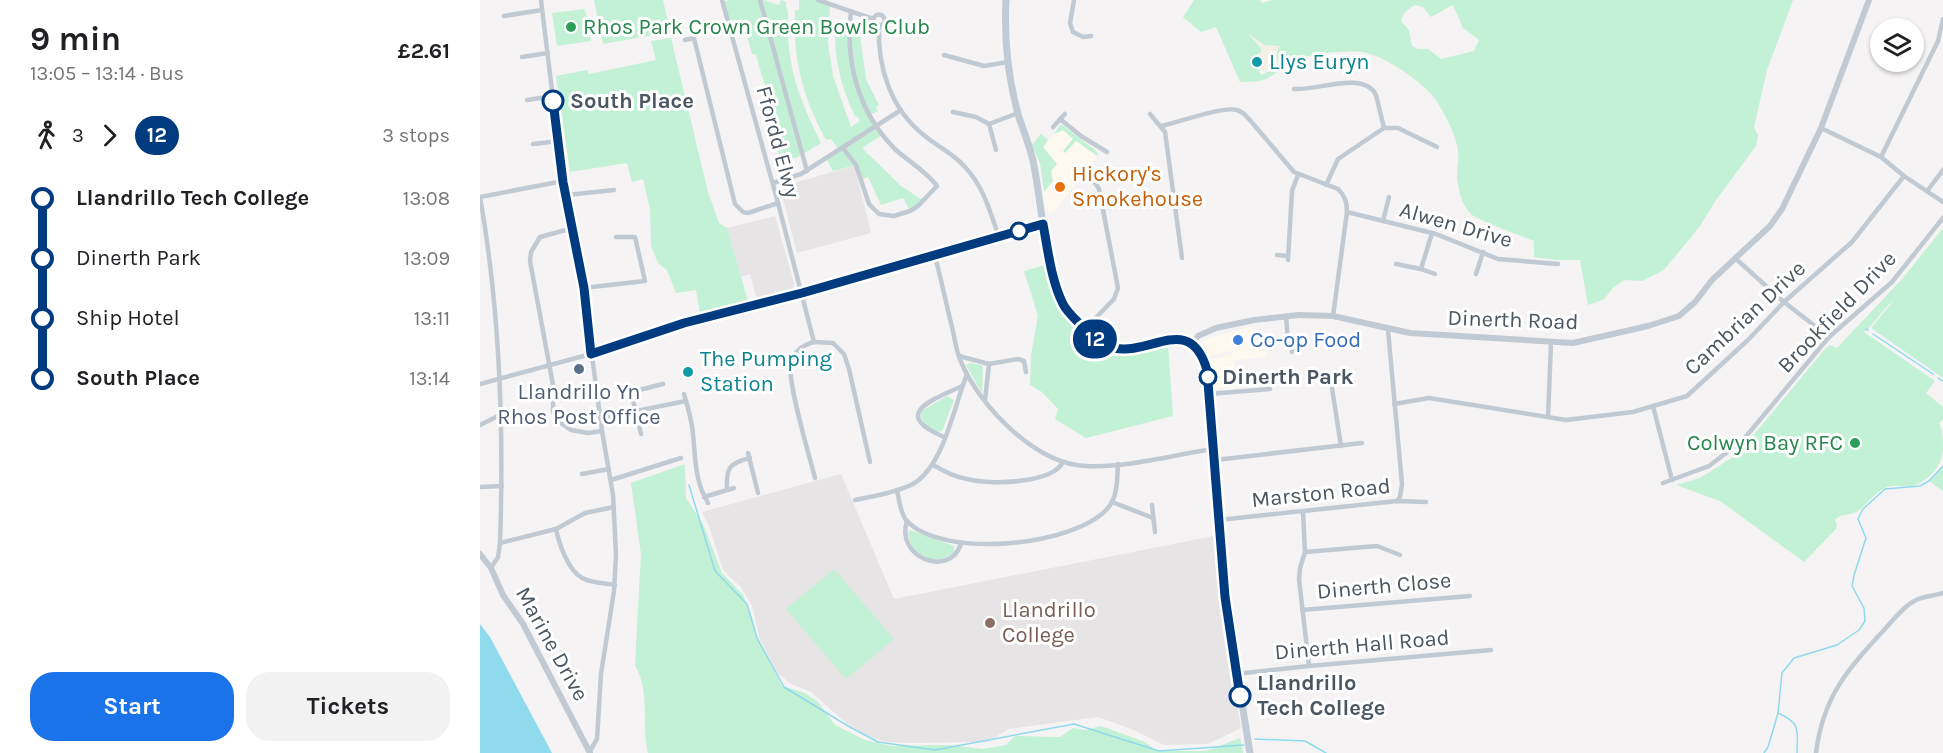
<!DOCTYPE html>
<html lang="en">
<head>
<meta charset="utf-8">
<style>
	body { margin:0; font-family:Karla,sans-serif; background:#f2f2f2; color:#202124; height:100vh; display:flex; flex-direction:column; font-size:22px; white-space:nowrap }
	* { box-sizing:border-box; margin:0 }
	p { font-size:20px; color:#757577 }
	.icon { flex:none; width:33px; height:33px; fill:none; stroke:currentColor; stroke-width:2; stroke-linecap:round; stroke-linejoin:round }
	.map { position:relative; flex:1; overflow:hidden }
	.details { display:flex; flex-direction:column; background:#fff; width:480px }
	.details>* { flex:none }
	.badge { padding:0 12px; border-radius:20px; font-size:21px; line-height:39px }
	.buttons { position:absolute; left:1390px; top:18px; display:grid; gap:12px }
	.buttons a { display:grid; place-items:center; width:54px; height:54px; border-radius:50%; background:#fff; box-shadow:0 2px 4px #0004; font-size:30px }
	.map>.badge { position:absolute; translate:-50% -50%; box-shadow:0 0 0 3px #fff }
	.legs { display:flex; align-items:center; gap:9px; height:66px; padding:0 30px; font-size:20px }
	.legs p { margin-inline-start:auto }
	.summary { display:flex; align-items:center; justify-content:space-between; height:102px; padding:0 30px }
	h1 { font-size:33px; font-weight:700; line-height:45px }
	.button { display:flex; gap:12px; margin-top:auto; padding:12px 30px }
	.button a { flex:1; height:69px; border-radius:24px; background:#1a73e8; color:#fff; font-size:24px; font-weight:700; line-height:69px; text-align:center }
	.button a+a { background:#f2f2f2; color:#202124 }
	ul { padding:0 30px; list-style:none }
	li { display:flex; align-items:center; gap:21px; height:60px; font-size:22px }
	li i { display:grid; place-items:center; width:9px; height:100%; margin:0 8px; background:currentColor }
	li i::after { content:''; width:15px; height:15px; margin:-8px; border:4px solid; border-radius:50%; background:#fff }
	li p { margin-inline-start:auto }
	li:first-child i { background:linear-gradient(#0000 50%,currentColor 0) }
	li:last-child i { background:linear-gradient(currentColor 50%,#0000 0) }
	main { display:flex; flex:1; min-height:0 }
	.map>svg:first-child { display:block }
	.commercial { fill:#fdf9ef }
	.education { fill:#e6e4e5 }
	.green { fill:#c3f1d5; fill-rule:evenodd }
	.sand { fill:#f5f0e5 }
	.water { fill:#90daee }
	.pier { fill:#f5f3f3 }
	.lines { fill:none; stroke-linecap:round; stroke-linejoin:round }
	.stream { stroke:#90daee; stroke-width:1.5 }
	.minor { stroke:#c1cad2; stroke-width:4.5 }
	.tertiary { stroke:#c1cad2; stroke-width:6 }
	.secondary { stroke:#c1cbd6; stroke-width:7 }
	.line-1-casing { stroke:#fff; stroke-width:14 }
	.line-1 { stroke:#003b80; stroke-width:9 }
	.leisure-dot { fill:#2e9e5b; stroke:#fff; stroke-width:2 }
	.culture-dot { fill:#0f9aa8; stroke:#fff; stroke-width:2 }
	.stop-1-dot { fill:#fff; stroke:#003b80; stroke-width:3 }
	.food-dot { fill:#e8710a; stroke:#fff; stroke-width:2 }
	.shop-dot { fill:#3f7fe0; stroke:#fff; stroke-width:2 }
	.service-dot { fill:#5c6f8a; stroke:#fff; stroke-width:2 }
	.education-dot { fill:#8d6e63; stroke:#fff; stroke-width:2 }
	.labels { text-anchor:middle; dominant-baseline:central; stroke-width:6; stroke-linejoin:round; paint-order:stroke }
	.leisure-label { font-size:22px; fill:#27864d; stroke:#fff; text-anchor:start }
	.culture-label { font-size:22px; fill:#0d838f; stroke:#fff; text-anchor:start }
	.stop-label { font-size:22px; font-weight:bold; fill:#4a5661; stroke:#fff; text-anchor:start }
	.street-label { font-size:22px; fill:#4a5661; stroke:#fff }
	.food-label { font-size:22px; fill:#c56008; stroke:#fff; text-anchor:start }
	.shop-label { font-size:22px; fill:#366cbe; stroke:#fff; text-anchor:start }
	.service-label { font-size:22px; fill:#4e5e75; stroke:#fff }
	.education-label { font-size:22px; fill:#785e54; stroke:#fff; text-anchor:start }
</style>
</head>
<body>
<main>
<section class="details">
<div class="summary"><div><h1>9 min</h1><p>13:05 – 13:14 · Bus</p></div><b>£2.61</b></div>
<div class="legs"><svg class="icon" aria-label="walk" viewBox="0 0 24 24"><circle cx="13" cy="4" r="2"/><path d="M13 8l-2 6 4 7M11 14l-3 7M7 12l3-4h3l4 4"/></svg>3<svg class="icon" aria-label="forward" viewBox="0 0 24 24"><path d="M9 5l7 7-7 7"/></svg><b class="badge" style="background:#003b80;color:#fff">12</b><p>3 stops</p></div>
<ul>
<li><i style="color:#003b80"></i><b>Llandrillo Tech College</b><p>13:08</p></li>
<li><i style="color:#003b80"></i><span>Dinerth Park</span><p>13:09</p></li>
<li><i style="color:#003b80"></i><span>Ship Hotel</span><p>13:11</p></li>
<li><i style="color:#003b80"></i><b>South Place</b><p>13:14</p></li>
</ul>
<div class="button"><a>Start</a><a>Tickets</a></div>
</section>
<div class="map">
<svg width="1463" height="753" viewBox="0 0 1463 753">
	<rect width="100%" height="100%" fill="#f5f3f3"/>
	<!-- commercial -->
	<g class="commercial">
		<polygon points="585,129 618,155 580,205 573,212 568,212 565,209 563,178 553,145 563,147 574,134"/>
		<polygon points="772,326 779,347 786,352 787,357 754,360 757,388 733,389 729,360 753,354 753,350 728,357 723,342 724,339"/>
	</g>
	<!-- education -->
	<g class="education">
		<polygon points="373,166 375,168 391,233 317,253 300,187"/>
		<polygon points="295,216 314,283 313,289 309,292 277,300 270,274 261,277 247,228"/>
		<polygon points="361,474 414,599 734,536 740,601 761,728 728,744 684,745 654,730 618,717 529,729 507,742 427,743 406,742 387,736 366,723 331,692 313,685 298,674 280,640 272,606 261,587 243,570 229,526 222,512"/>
	</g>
	<!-- green -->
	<g class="green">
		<polygon points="114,0 183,0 190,32 123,44"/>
		<path d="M 249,0 L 284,0 L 299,5 L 301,0 L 306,2 C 305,10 308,7 308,15 C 306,66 319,98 341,143 L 318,157 L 311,159 L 312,164 L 304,167 L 296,147 L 297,145 L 293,129 L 296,125 L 276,55 L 272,54 L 268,39 L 266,21 L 259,22 L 247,19 L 242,2 Z"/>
		<path d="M 319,0 L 347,0 L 346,3 L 350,5 L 348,43 L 353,76 L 371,127 L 380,121 L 377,116 L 375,116 C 361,88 354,58 355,26 L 359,27 L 359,21 L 379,27 L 386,79 L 399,105 L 396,107 L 398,111 L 390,115 L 402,135 L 382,148 L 421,186 L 444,201 L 430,211 L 423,198 L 401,205 L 388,177 L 383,179 L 376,165 L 353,171 L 346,158 L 359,150 L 351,139 L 346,140 C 322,96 313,59 315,10 L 319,10 Z"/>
		<path d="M 714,0 L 780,0 L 782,3 L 792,0 L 1313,0 L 1287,70 L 1274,127 L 1278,135 L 1276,146 L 1236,200 L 1220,226 L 1184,270 L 1162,281 L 1144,280 L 1134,287 L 1123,300 L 1108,305 L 1100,260 L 1076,260 L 1054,257 L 1054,241 C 1042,236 999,221 991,214 C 982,206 978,189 977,177 C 977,166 980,157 977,145 C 974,131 960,103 950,93 C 936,78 902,54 881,52 C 865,50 826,54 813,61 C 790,75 791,83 760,82 L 736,27 L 721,32 L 703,17 ZM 934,5 L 943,7 L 951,17 L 973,5 L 983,28 L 999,40 L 994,51 L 961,59 L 948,49 L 938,49 L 932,46 L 929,30 L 921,21 L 924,13 ZM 769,35 L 785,46 L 800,46 C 794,51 797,60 799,66 L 781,75 L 774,60 L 776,55 L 781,52 L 782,48 Z"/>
		<polygon points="105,9 111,41 77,46 72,13"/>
		<polygon points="191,38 228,192 239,223 247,228 268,301 220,313 216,290 196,293 187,270 178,263 171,246 170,209 163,179 152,182 147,163 90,172 76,76 107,70 109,74 176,60 171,41"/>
		<polygon points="581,124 615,150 618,154 617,156 596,141 585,153 583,151 593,139 583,130 574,134"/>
		<polygon points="561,134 568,140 563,147 577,164 571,171 573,181 564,192 560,164 552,145"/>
		<path d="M 1463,228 L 1463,378 L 1391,328 L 1414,300 C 1402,309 1396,323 1384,332 L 1455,381 L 1446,393 L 1463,407 L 1463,419 L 1459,423 C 1463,431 1463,440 1463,449 C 1463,465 1448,482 1432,486 C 1423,487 1413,484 1405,488 C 1393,493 1387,506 1376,512 C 1368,516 1362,513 1355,520 L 1357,525 L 1356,529 L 1324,562 L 1240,501 L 1196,485 L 1220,478 L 1253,457 L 1271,438 L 1346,348 L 1350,345 L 1357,348 L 1423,278 Z"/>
		<path d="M 565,265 C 574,295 577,312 600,335 L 599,336 L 624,356 L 645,356 L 688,345 L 693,416 L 606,438 L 575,419 L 578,409 L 562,392 L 550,385 L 551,355 L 558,316 L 544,271 Z"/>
		<polygon points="490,363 501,365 503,367 502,393 486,365"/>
		<polygon points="467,396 474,400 462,431 456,432 444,426 441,417 442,411"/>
		<path d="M 205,464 L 206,498 L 223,524 L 242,573 L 263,595 L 272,617 L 277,638 L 302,686 L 325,693 L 338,702 L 355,725 L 385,740 L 412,746 L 469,745 L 502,749 L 526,745 L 535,736 L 580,737 L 593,728 L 606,730 L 621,726 L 665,742 L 677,751 L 726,751 L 760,738 L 763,753 L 168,753 C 161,722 171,695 155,665 L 161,554 L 151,483 Z"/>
		<polygon points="1463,466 1463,491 1449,481"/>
		<path d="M 430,530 L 474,546 L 474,552 C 465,562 445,562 436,552 C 431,547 430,540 428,533 Z"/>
		<polygon points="354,569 414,639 366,679 306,609"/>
	</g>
	<!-- sand -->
	<path class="sand" d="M 768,33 L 784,45 L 801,46 C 795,50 796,59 798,65 L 782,72 L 774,58 L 781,52 L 781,48 Z"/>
	<!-- water -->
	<polygon class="water" points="0,609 77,753 0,753"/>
	<!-- pier -->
	<polygon class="pier" points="0,606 4,609 43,676 80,753 72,753 10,637 0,624"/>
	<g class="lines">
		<!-- stream -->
		<g class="stream">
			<polyline points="1386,329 1388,330"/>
			<polyline points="1393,334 1453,374"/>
			<polyline points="1458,378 1463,381"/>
			<polyline points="209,485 235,571 267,604 277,638 304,687 368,726 398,742 455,750 594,724 679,751 764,745"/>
			<path d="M 1298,713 C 1322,724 1317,730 1317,753"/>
			<polyline points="775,739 825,741 846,753"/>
			<polyline points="1284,753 1288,747 1298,713 1302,673 1314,658 1357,645 1379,630 1385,621 1384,608 1372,586 1374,575 1386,538 1378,519 1383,509 1405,489 1440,486 1449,481 1463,466"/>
		</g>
		<!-- minor -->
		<g class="minor">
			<polyline points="61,0 83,181 103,288 122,431 133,495 136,555 134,591 121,674 117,739 110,751"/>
			<path d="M 242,0 L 298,203 L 334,342 C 323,345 314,351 311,363 C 306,378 330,458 335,478"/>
			<polyline points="280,0 327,171"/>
			<polyline points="338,0 393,19"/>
			<polyline points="594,0 590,23 593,32 603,37 611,36"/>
			<circle cx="399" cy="20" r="5.5"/>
			<polyline points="24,16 62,10"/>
			<path d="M 399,25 C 397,67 411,110 445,136 C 458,147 474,154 485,167 C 504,187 510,212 519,237"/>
			<polyline points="205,40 214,38 255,204 263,212 268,213 298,203"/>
			<polyline points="464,55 504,66 528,62"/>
			<polyline points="42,57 68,53"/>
			<path d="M 814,89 C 837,91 884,70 896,95 L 904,128"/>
			<polyline points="47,100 73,96"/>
			<polyline points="473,112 496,117 509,124 538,113"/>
			<polyline points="670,114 685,132 702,258"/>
			<polyline points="580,119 601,136 627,152"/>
			<polyline points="509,124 516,150"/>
			<path d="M 682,126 C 699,122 743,106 757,110 C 763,112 765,115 769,119 L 814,172 L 858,189 C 865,196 867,202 867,212 L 853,316"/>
			<polyline points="573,127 585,114"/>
			<polyline points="1341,128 1401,157 1424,176 1463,202"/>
			<polyline points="53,144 79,141"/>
			<path d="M 363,148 L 376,165 L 389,204 L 399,214 L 414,216 L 430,211 L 438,206 L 457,186 C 446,171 429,162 415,149 C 378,112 365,62 371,11"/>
			<polyline points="1401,157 1458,41 1463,19"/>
			<polyline points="293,183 321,174 421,110"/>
			<polyline points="846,185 858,159 904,128 918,128 957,147"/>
			<polyline points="1447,191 1463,170"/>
			<polyline points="87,195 134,190"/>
			<path d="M 0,197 C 20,310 24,428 20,543 L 18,557 L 11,568"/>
			<polyline points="0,197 83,181"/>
			<polyline points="867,212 956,234 1018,259 1078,264"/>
			<polyline points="903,221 909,197"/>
			<polyline points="93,228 60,237 51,252 50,261 73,385 73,411 75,417 79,422 91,430 108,433 122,431"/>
			<polyline points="797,255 808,256"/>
			<path d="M 455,256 C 461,279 466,303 472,327 C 475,339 476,351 481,362 C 500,407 556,464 606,466 C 647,468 693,455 733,449"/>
			<polyline points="1255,258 1304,302 1349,337"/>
			<polyline points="808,260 812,191 818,175"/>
			<polyline points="916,264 941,269 952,233"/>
			<polyline points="941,269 955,274"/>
			<polyline points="996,274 1003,252"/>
			<polyline points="103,288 165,281 155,237 136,237"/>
			<polyline points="806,316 808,340 813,346"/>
			<polyline points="604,330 634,299 638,288 619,189 615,183 608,177"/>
			<polyline points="908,330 922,484 920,497 917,501"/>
			<polyline points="334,342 353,343 364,354 369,369 390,462"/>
			<polyline points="812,352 813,346 818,344"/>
			<polyline points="479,356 509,364 538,359 544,361 546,372"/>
			<polyline points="0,384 111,354 212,321 322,293 563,224"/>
			<polyline points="852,388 861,446"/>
			<path d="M 204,394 C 207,404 210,415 212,426 C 216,454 213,478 228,503"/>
			<polyline points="729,394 790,389"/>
			<polyline points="505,400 509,364"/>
			<polyline points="914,404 949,398 1086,420 1153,412 1207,396 1268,340 1304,302 1372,242 1424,176"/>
			<polyline points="1173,406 1192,480"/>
			<polyline points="1068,417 1071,343"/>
			<polyline points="121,418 206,401"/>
			<polyline points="0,425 20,415"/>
			<polyline points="161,434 151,392 183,384"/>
			<path d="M 464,437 C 410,414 452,400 482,386"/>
			<polyline points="268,453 278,493"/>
			<polyline points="735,460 882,443"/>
			<path d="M 453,465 C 464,471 474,477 487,479 C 509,485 572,484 583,462"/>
			<polyline points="102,474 129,469"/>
			<polyline points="131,480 201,458"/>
			<polyline points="1183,483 1229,466 1263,440 1349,337 1412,282 1463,218"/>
			<polyline points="0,487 22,486"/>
			<path d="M 247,489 C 246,468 249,463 270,458"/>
			<path d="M 417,490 C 419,499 420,512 426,520 C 462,560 595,546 628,508 C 638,496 637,479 638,464"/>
			<polyline points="224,497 254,488"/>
			<path d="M 375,500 C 393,496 416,493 433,484 C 464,466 474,406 487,374"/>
			<polyline points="632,502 673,518"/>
			<polyline points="672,505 675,532"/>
			<polyline points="823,512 825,552 820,568 819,579 829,666"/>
			<polyline points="739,520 917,501 946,502"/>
			<path d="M 427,521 C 415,557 469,579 481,544"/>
			<path d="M 76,529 C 79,544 88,570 102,578 C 111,583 125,583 135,585"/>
			<polyline points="20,543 76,529 105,513 134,507"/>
			<polyline points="825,552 897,546 920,555"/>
			<polyline points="822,610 990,596"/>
			<polyline points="756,674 829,666 1011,650"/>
			<path d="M 1336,753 C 1343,696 1368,669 1405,629 C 1414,619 1424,606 1436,600 C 1444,596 1454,596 1463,593"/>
		</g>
		<!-- tertiary -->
		<g class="tertiary">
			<polyline points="712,344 718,336 736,328 774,320 819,315 853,316 930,333 1093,343 1168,326 1199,316 1215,302 1232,280 1290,226 1302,209 1341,128 1389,0"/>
			<polyline points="0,554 11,568 23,595 43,624 110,753"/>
		</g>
		<!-- secondary -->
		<path class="secondary" d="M 526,0 C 524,38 528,77 538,114 C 543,131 551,147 554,166 C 562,206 565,269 584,305 C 590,317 603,330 614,338 C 656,371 706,304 727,370 L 745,597 L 770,753"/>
	</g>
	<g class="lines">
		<defs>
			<path id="line-1" d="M 73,101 L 83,182 L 104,288 L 111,354 L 204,323 L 322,293 L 563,224 C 568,250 571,280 583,304 C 587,312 595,319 601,325 C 610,335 621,346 634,348 C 671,356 710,312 727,370 L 745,597 L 760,696"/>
		</defs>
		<!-- line-1 casing -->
		<use href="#line-1" class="line-1-casing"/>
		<!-- line-1 -->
		<use href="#line-1" class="line-1"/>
	</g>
	<!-- markers -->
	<g class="leisure-dot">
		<circle cx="91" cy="27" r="6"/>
		<circle cx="1375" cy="443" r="6"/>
	</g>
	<g class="culture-dot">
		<circle cx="777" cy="62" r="6"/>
		<circle cx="208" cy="372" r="6"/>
	</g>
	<g class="stop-1-dot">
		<circle cx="73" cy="101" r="10"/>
		<circle cx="539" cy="231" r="8"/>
		<circle cx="728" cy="377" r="8"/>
		<circle cx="760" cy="696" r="10"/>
	</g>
	<circle class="food-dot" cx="580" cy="187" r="6"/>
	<circle class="shop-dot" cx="758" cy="340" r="6"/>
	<circle class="service-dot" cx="99" cy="369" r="6"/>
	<circle class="education-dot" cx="510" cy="623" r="6"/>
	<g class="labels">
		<!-- leisure labels -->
		<g class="leisure-label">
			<text x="103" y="27">Rhos Park Crown Green Bowls Club</text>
			<text x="1363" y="443" text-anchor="end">Colwyn Bay RFC</text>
		</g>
		<!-- culture labels -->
		<g class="culture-label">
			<text x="789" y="62">Llys Euryn</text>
			<text x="220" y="359">The Pumping<tspan x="220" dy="25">Station</tspan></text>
		</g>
		<!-- stop labels -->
		<g class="stop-label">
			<text x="90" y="101">South Place</text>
			<text x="742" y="377">Dinerth Park</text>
			<text x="777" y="683">Llandrillo<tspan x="777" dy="25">Tech College</tspan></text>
		</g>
		<!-- street labels -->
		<g class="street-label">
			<text transform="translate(298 142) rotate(75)">Ffordd Elwy</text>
			<text transform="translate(976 225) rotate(16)">Alwen Drive</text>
			<text transform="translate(1357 312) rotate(-46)">Brookfield Drive</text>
			<text transform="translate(1265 318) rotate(-43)">Cambrian Drive</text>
			<text transform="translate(1033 320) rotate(2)">Dinerth Road</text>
			<text transform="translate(841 493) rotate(-6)">Marston Road</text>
			<text transform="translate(904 586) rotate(-5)">Dinerth Close</text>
			<text transform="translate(72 644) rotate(61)">Marine Drive</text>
			<text transform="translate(882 645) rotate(-5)">Dinerth Hall Road</text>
		</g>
		<!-- food labels -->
		<g class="food-label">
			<text x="592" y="174">Hickory's<tspan x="592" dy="25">Smokehouse</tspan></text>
		</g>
		<!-- shop labels -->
		<g class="shop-label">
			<text x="770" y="340">Co-op Food</text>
		</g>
		<!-- service labels -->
		<g class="service-label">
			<text x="99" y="392">Llandrillo Yn<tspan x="99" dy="25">Rhos Post Office</tspan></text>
		</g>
		<!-- education labels -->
		<g class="education-label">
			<text x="522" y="610">Llandrillo<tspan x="522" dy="25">College</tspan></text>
		</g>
	</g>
</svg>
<div class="buttons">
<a><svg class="icon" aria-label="layers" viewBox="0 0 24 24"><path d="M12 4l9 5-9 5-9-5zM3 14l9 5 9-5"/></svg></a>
</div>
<b class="badge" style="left:615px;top:339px;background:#003b80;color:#fff">12</b>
</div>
</main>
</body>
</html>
